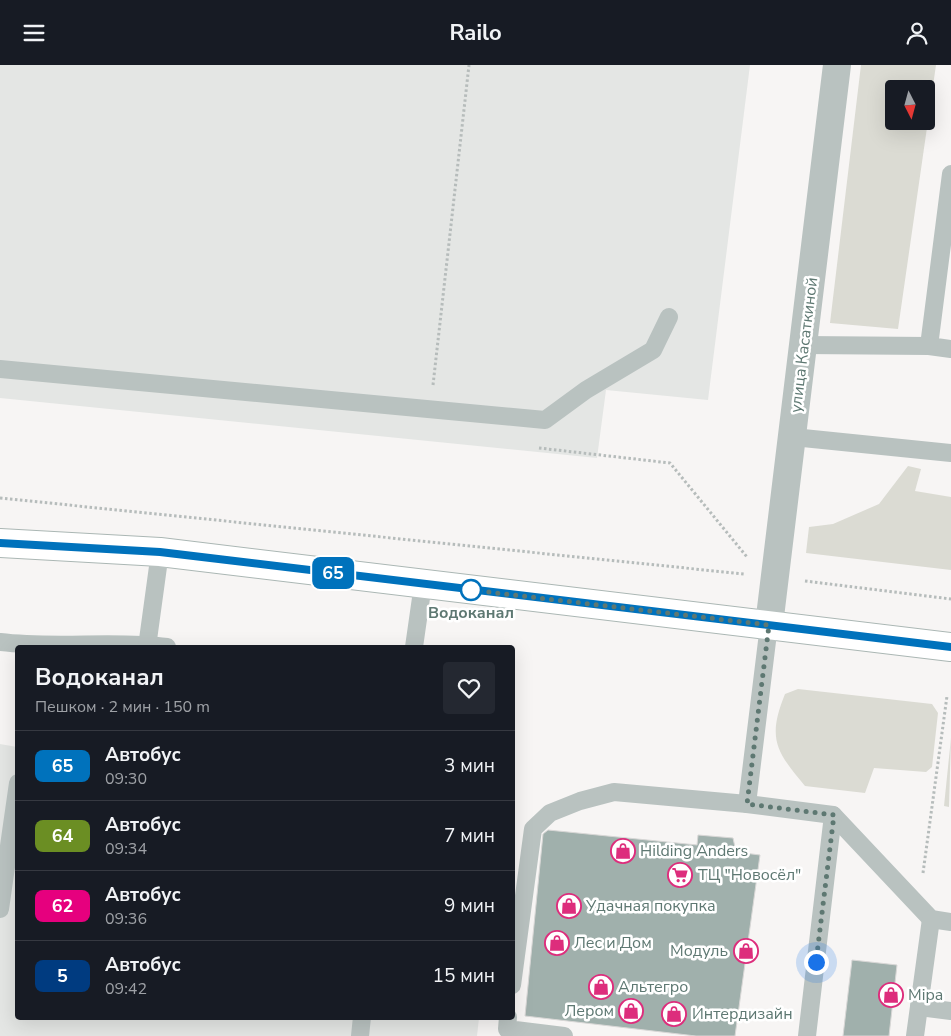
<!DOCTYPE html>
<html lang="ru">
<head>
<meta charset="utf-8">
<style>
	body { margin:0; font-family:"Nunito Sans",sans-serif; background:#242831; color:#f1f3f6; height:100vh; display:flex; flex-direction:column; font-size:19px; white-space:nowrap }
	* { box-sizing:border-box; margin:0 }
	p { font-size:16px; color:#9ea1a6 }
	.icon { flex:none; width:28px; height:28px; fill:none; stroke:currentColor; stroke-width:2; stroke-linecap:round; stroke-linejoin:round }
	.map { position:relative; flex:1; overflow:hidden }
	.sheet { position:absolute; left:15px; top:580px; width:500px; height:375px; display:flex; flex-direction:column; background:#171b24; border-radius:5px; box-shadow:0 5px 20px #0002 }
	.sheet>* { flex:none }
	.badge { padding:0 10px; border-radius:8px; font-size:18px; line-height:32px }
	.needle { width:32px; rotate:174deg }
	.buttons { position:absolute; left:885px; top:15px; display:grid; gap:10px }
	.buttons a { display:grid; place-items:center; width:50px; height:50px; border-radius:5px; background:#171b24; box-shadow:0 5px 20px #0002; font-size:25px }
	.you { position:absolute; width:25px; height:25px; margin:-12px; border:4px solid #fff; border-radius:50%; background:#1a73e8; box-shadow:0 0 0 8px #1a73e833 }
	.map>.badge { position:absolute; translate:-50% -50%; box-shadow:0 0 0 2px #fff }
	.round { display:grid; place-items:center; flex:none; width:52px; height:52px; border-radius:5px; background:#242831 }
	.headline { display:flex; align-items:center; justify-content:space-between; height:85px; padding:0 20px }
	h1 { font-size:24px; font-weight:700; line-height:38px }
	ul { padding:0; list-style:none }
	li { display:flex; align-items:center; gap:15px; height:70px; padding:0 20px; border-top:1px solid #363941 }
	li div { flex:1 }
	li b { display:block; font-size:19px }
	li em { font-style:normal }
	li .badge { min-width:55px; font-weight:700; text-align:center }
	header { display:flex; justify-content:space-between; align-items:center; height:65px; padding:0 20px; background:#171b24; font-size:22px; font-weight:700 }
	.map>svg:first-child { display:block }
	.built { fill:#e4e6e4 }
	.green { fill:#dbdbd3; fill-rule:evenodd }
	.building { fill:#a0b0ac; stroke:#d8d7d6 }
	.lines { fill:none; stroke-linecap:round; stroke-linejoin:round }
	.secondary-casing { stroke:#abb7b4; stroke-width:30 }
	.path { stroke:#b6bcbb; stroke-width:3; stroke-dasharray:2.5 2.5; stroke-linecap:butt }
	.lane { stroke:#b9c2c0; stroke-width:18 }
	.street { stroke:#b9c2c0; stroke-width:28 }
	.secondary { stroke:#fff; stroke-width:28 }
	.line-casing { stroke:#fff; stroke-width:11 }
	.line { stroke:#0072bc; stroke-width:8 }
	.walk { stroke:#5e7872; stroke-width:5; stroke-dasharray:0 9 }
	.stop-dot { fill:#fff; stroke:#0072bc; stroke-width:2.5 }
	.labels { text-anchor:middle; dominant-baseline:central; stroke-width:5; stroke-linejoin:round; paint-order:stroke }
	.street-label { font-size:16px; fill:#5e7872; stroke:#fff }
	.stop-label { font-size:16px; font-weight:bold; fill:#5e7872; stroke:#fff }
	.poi-label { font-size:16px; fill:#5e7872; stroke:#fff; text-anchor:start }
</style>
</head>
<body>
<header><svg class="icon" aria-label="menu" viewBox="0 0 24 24"><path d="M4 6h16M4 12h16M4 18h16"/></svg>Railo<svg class="icon" aria-label="person" viewBox="0 0 24 24"><circle cx="12" cy="8" r="4"/><path d="M4 21q1-7 8-7t8 7"/></svg></header>
<div class="map">
<svg width="951" height="971" viewBox="0 0 951 971">
	<rect width="100%" height="100%" fill="#f7f5f4"/>
	<!-- built -->
	<g class="built">
		<polygon points="0,0 750,0 708,335 606,325 597,393 0,333"/>
		<polygon points="0,679 17,682 18,952 479,953 477,971 0,971"/>
	</g>
	<!-- green -->
	<g class="green">
		<path d="M 861,0 L 936,0 L 898,264 L 830,258 ZM 894,24 L 926,24 L 926,56 L 894,56 Z"/>
		<polygon points="908,401 921,404 915,426 951,432 951,505 806,488 809,462 833,459 879,439"/>
		<path d="M 798,624 L 932,639 L 938,648 L 932,702 L 926,707 L 874,703 L 865,728 L 805,721 C 776,686 767,674 785,629 Z"/>
		<polygon points="951,673 949,742 944,741"/>
	</g>
	<!-- building -->
	<g class="building">
		<polygon points="548,765 697,780 698,770 733,773 736,787 760,790 735,971 696,971 525,951 543,769"/>
		<polygon points="852,895 897,900 889,971 843,971"/>
	</g>
	<g class="lines">
		<defs>
			<polyline id="secondary" points="0,478 160,487 951,582"/>
		</defs>
		<!-- secondary casing -->
		<use href="#secondary" class="secondary-casing"/>
		<!-- path -->
		<g class="path">
			<polyline points="433,320 469,0"/>
			<polyline points="539,383 670,398 747,492"/>
			<polyline points="0,433 744,509"/>
			<polyline points="805,516 951,534"/>
			<polyline points="923,808 947,631"/>
		</g>
		<!-- lane -->
		<g class="lane">
			<polyline points="951,109 929,281 951,284"/>
			<polyline points="804,280 929,281"/>
			<polyline points="0,304 545,355 586,325 653,285 669,252"/>
			<polyline points="793,372 951,388"/>
			<path d="M 0,577 C 56,584 113,575 167,582"/>
			<polyline points="147,582 160,487"/>
			<polyline points="414,582 423,519"/>
			<polyline points="747,739 769,560"/>
			<polyline points="0,844 18,718"/>
			<polyline points="512,920 533,764 550,748 580,736 614,727 747,739 833,750 931,854 951,857"/>
			<polyline points="919,942 951,946"/>
			<polyline points="508,952 507,964 564,971"/>
			<polyline points="360,971 362,952"/>
			<polyline points="807,971 833,750"/>
			<polyline points="915,971 931,854"/>
		</g>
		<!-- street -->
		<polyline class="street" points="769,560 837,0"/>
		<!-- secondary -->
		<use href="#secondary" class="secondary"/>
	</g>
	<g class="lines">
		<defs>
			<polyline id="line" points="0,478 160,487 951,582"/>
		</defs>
		<!-- line casing -->
		<use href="#line" class="line-casing"/>
		<!-- line -->
		<use href="#line" class="line"/>
		<!-- walk -->
		<polyline class="walk" points="471,525 769,560 747,739 834,750 816,897"/>
	</g>
	<!-- icons -->
	<defs>
		<symbol id="shop-ring" viewBox="-11 -11 22 22"><circle r="9.5" fill="#fff" stroke="#dd2d7c" stroke-width="1.5"/><path d="M-5-2.5h2.3a2.7 3.5 0 0 1 5.4 0H5L5.5 6h-11ZM-1.5-2.5h3a1.5 2.3 0 0 0-3 0Z" fill="#dd2d7c"/></symbol>
		<symbol id="supermarket-ring" viewBox="-11 -11 22 22"><circle r="9.5" fill="#fff" stroke="#dd2d7c" stroke-width="1.5"/><path d="M-6-5.5h2.5l.6 2H6L4.5 2H-2.5L-4.4-4H-6ZM-1.5 3.2a1.3 1.3 0 1 0 .1 0ZM3 3.2a1.3 1.3 0 1 0 .1 0Z" fill="#dd2d7c"/></symbol>
	</defs>
	<g fill-rule="evenodd">
		<use href="#shop-ring" x="609" y="772" width="28" height="28"/>
		<use href="#supermarket-ring" x="666" y="796" width="28" height="28"/>
		<use href="#shop-ring" x="555" y="827" width="28" height="28"/>
		<use href="#shop-ring" x="543" y="864" width="28" height="28"/>
		<use href="#shop-ring" x="732" y="872" width="28" height="28"/>
		<use href="#shop-ring" x="587" y="908" width="28" height="28"/>
		<use href="#shop-ring" x="877" y="916" width="28" height="28"/>
		<use href="#shop-ring" x="617" y="932" width="28" height="28"/>
		<use href="#shop-ring" x="660" y="935" width="28" height="28"/>
	</g>
	<!-- markers -->
	<circle class="stop-dot" cx="471" cy="525" r="10"/>
	<g class="labels">
		<!-- street labels -->
		<g class="street-label">
			<text transform="translate(804 280) rotate(-83)">улица Касаткиной</text>
		</g>
		<!-- stop labels -->
		<g class="stop-label">
			<text x="471" y="548">Водоканал</text>
		</g>
		<!-- poi labels -->
		<g class="poi-label">
			<text x="640" y="786">Hilding Anders</text>
			<text x="698" y="810">ТЦ "Новосёл"</text>
			<text x="586" y="841">Удачная покупка</text>
			<text x="574" y="878">Лес и Дом</text>
			<text x="728" y="886" text-anchor="end">Модуль</text>
			<text x="618" y="922">Альтегро</text>
			<text x="908" y="930">Mipa</text>
			<text x="614" y="946" text-anchor="end">Лером</text>
			<text x="692" y="949">Интердизайн</text>
		</g>
	</g>
</svg>
<div class="buttons">
<a><svg class="needle" viewBox="-14 -14 28 28"><path d="M0-13l5 13h-10z" fill="#e53935"/><path d="M0 13l5-13h-10z" fill="#9ea1a6"/></svg></a>
</div>
<div class="you" style="left:816px;top:897px"></div>
<b class="badge" style="left:333px;top:508px;background:#0072bc;color:#fff">65</b>
<section class="sheet">
<div class="headline"><div><h1>Водоканал</h1><p>Пешком · 2 мин · 150 m</p></div><a class="round"><svg class="icon" aria-label="heart" viewBox="0 0 24 24"><path d="M12 20l-8-8c-3-5 5-10 8-4 3-6 11-1 8 4z"/></svg></a></div>
<ul>
<li><span class="badge" style="background:#0072bc;color:#fff">65</span><div><b>Автобус</b><p>09:30</p></div><em>3 мин</em></li>
<li><span class="badge" style="background:#6b8e23;color:#fff">64</span><div><b>Автобус</b><p>09:34</p></div><em>7 мин</em></li>
<li><span class="badge" style="background:#e6007e;color:#fff">62</span><div><b>Автобус</b><p>09:36</p></div><em>9 мин</em></li>
<li><span class="badge" style="background:#003b80;color:#fff">5</span><div><b>Автобус</b><p>09:42</p></div><em>15 мин</em></li>
</ul>
</section>
</div>
</body>
</html>
